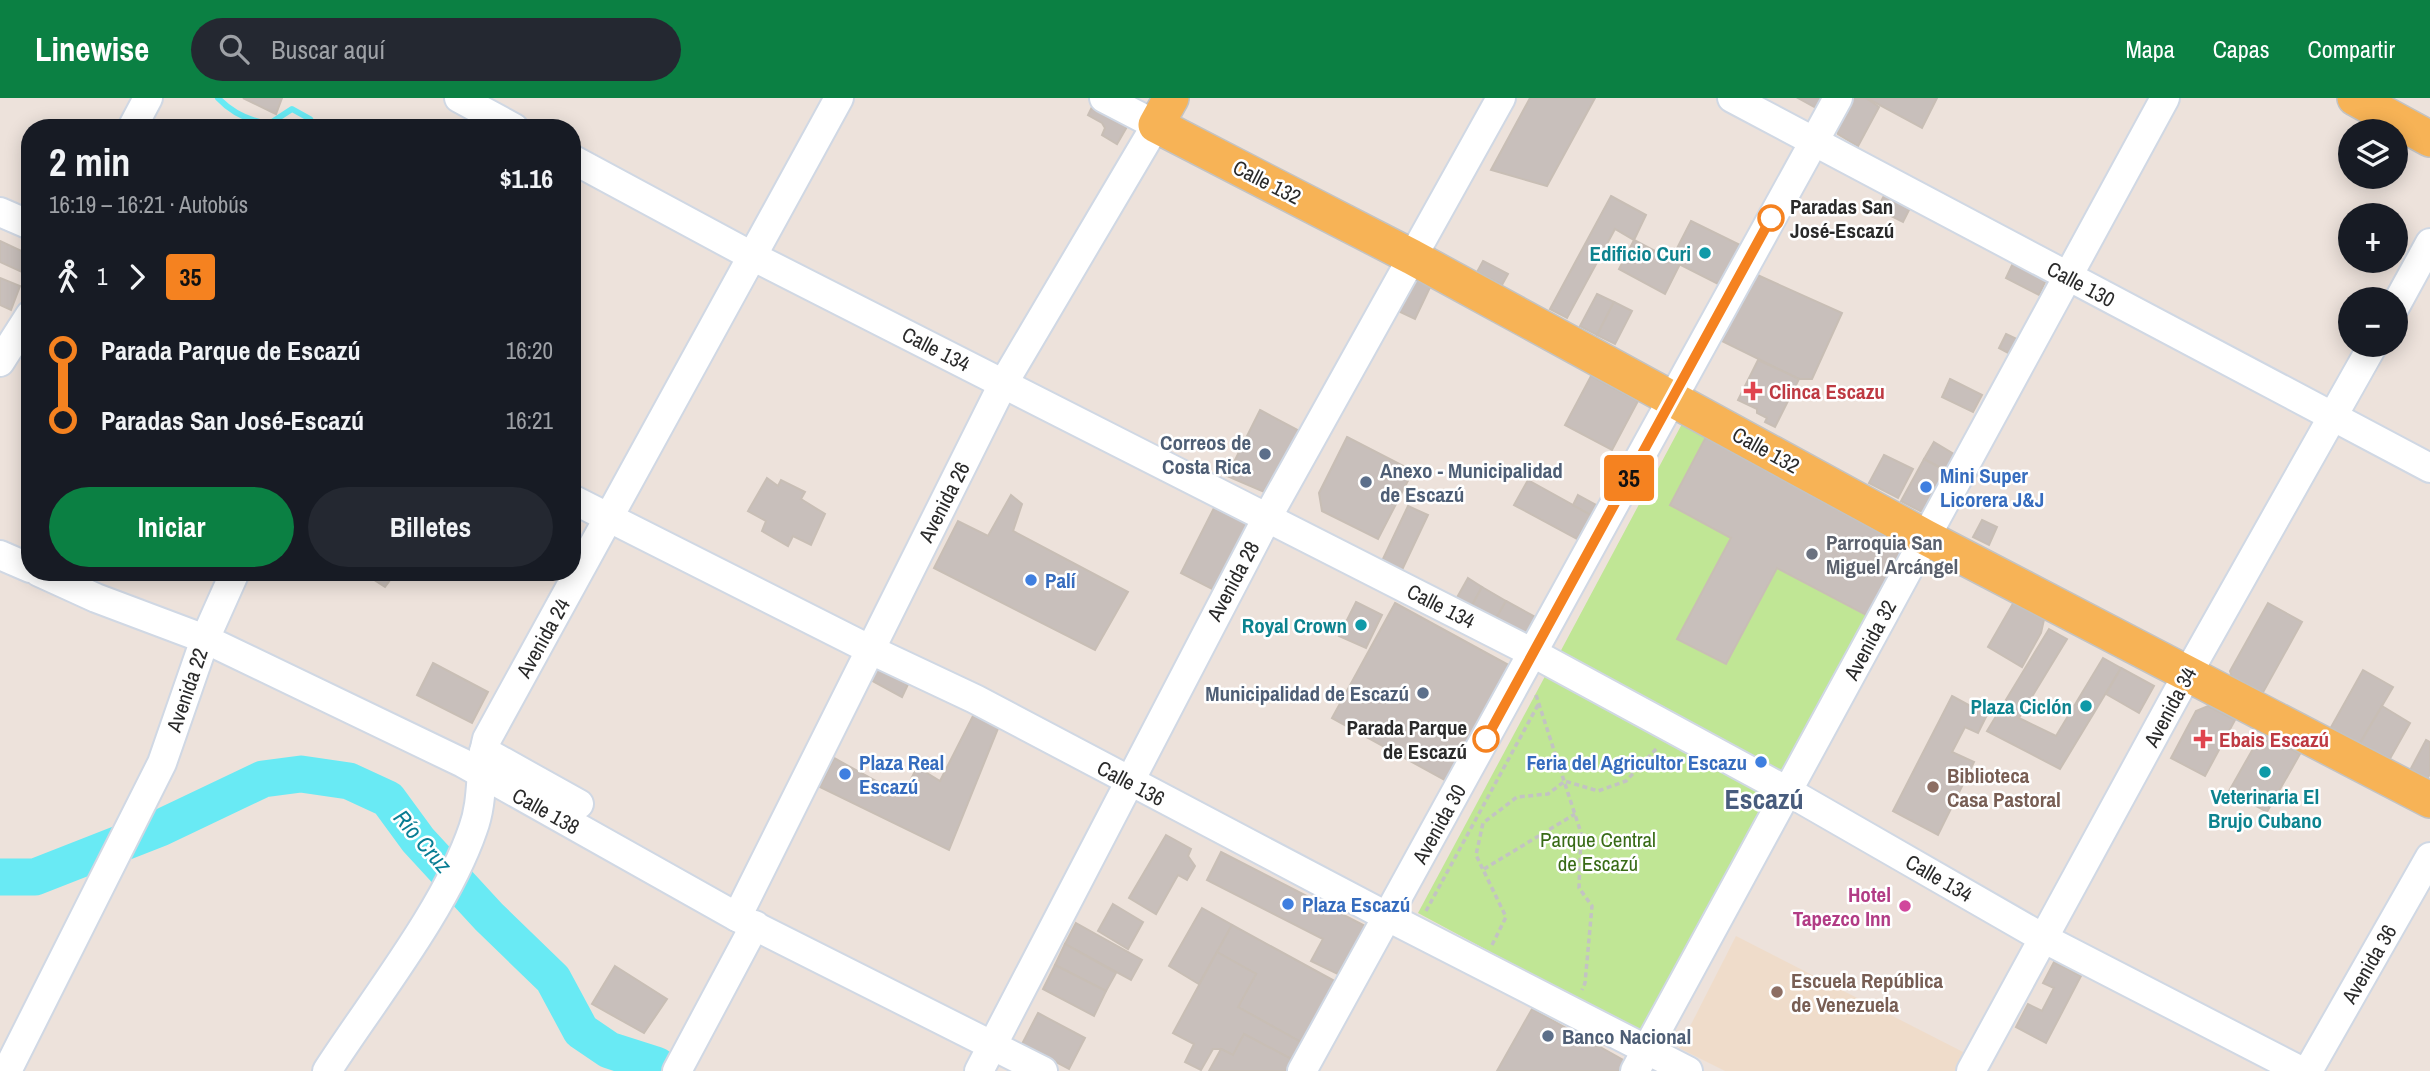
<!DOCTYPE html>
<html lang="es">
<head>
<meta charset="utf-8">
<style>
	body { margin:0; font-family:"Archivo Narrow",sans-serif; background:#242831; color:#f1f3f6; height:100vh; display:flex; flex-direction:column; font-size:26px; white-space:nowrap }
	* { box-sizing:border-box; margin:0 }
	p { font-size:23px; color:#9ea1a6 }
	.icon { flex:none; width:38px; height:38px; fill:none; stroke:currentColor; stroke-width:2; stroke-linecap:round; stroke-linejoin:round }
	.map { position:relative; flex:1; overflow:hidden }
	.side { position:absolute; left:21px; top:21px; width:560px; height:462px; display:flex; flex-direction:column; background:#171b24; border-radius:28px; box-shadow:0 4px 18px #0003 }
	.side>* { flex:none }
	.badge { padding:0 14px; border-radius:5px; font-size:24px; line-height:46px }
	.buttons { position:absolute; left:2338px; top:21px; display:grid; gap:14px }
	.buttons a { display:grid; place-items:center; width:70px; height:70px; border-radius:50%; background:#171b24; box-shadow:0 4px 18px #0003; font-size:35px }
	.map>.badge { position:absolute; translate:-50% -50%; box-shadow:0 0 0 4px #fff }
	.legs { display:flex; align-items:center; gap:10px; height:77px; padding:0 28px; font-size:23px }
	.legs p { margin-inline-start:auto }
	.headline { display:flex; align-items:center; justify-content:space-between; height:119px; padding:0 28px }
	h1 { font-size:38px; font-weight:800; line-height:52px }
	.primary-button { display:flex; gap:14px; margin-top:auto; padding:14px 28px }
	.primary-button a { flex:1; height:80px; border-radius:42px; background:#0b8043; color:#fff; font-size:28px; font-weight:800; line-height:80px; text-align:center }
	.primary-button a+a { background:#242831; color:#f1f3f6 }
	ul { padding:0 28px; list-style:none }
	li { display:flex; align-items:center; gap:24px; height:70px; font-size:26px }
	li i { display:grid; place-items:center; width:10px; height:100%; margin:0 9px; background:currentColor }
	li i::after { content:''; width:18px; height:18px; margin:-9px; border:5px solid; border-radius:50%; background:#171b24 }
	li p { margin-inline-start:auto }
	li:first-child i { background:linear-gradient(#0000 50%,currentColor 0) }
	li:last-child i { background:linear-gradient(currentColor 50%,#0000 0) }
	header { display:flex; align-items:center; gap:42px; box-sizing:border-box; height:98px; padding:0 35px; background:#0b8043; color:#fff }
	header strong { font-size:33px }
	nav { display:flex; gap:38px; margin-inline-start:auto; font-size:24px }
	.search { width:490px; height:63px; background:#242831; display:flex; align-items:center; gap:18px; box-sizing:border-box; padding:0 24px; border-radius:38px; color:#9ea1a6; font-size:26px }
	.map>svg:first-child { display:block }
	.education { fill:#efdcca }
	.green { fill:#c0e695 }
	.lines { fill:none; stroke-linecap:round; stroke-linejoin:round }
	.stream { stroke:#69eaf4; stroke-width:6 }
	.river { stroke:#69eaf4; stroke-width:37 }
	.building { fill:#c8bfbb; stroke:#c8beb5; stroke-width:2 }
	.minor-casing { stroke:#d0d8e4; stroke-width:32 }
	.major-casing { stroke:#c3c3c3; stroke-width:38 }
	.path { stroke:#c3c3c3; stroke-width:3.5; stroke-dasharray:5 3.5; stroke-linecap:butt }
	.minor { stroke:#fff; stroke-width:28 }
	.major { stroke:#f7b356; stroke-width:35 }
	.line-1-casing { stroke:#fff; stroke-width:16 }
	.line-1 { stroke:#f58220; stroke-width:10 }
	.stop-1-dot { fill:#fff; stroke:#f58220; stroke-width:3.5 }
	.culture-dot { fill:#0f9aa8; stroke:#fff; stroke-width:2.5 }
	.health-dot { fill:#e0444e; stroke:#fff; stroke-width:2.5 }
	.service-dot { fill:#5c6f8a; stroke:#fff; stroke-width:2.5 }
	.shop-dot { fill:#3f7fe0; stroke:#fff; stroke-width:2.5 }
	.worship-dot { fill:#6b7280; stroke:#fff; stroke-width:2.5 }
	.education-dot { fill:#8d6e63; stroke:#fff; stroke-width:2.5 }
	.hotel-dot { fill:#d1479c; stroke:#fff; stroke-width:2.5 }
	.labels { text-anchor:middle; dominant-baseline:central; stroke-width:5; stroke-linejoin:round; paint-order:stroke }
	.street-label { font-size:21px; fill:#2a2a2a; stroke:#fff }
	.stop-label { font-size:21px; font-weight:bold; fill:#2a2a2a; stroke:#fff; text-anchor:start }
	.culture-label { font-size:21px; font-weight:bold; fill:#0d838f; stroke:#fff; text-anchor:end }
	.health-label { font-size:21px; font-weight:bold; fill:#be3a42; stroke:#fff; text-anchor:start }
	.service-label { font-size:21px; font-weight:bold; fill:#4e5e75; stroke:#fff; text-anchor:end }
	.shop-label { font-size:21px; font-weight:bold; fill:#366cbe; stroke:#fff; text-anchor:start }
	.worship-label { font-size:21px; font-weight:bold; fill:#5b616d; stroke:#fff; text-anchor:start }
	.education-label { font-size:21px; font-weight:bold; fill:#785e54; stroke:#fff; text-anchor:start }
	.park-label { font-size:21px; fill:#386b16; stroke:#fff }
	.hotel-label { font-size:21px; font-weight:bold; fill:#b23c85; stroke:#fff; text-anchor:end }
	.water-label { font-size:23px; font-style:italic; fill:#087d93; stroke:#fff }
	.district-label { font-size:28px; font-weight:bold; fill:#485c7d; stroke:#fff }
</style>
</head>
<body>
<header>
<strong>Linewise</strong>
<div class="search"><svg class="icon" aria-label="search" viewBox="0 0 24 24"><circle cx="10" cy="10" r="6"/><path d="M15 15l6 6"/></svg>Buscar aquí</div>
<nav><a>Mapa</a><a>Capas</a><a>Compartir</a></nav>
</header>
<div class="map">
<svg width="2430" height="973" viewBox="0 0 2430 973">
	<rect width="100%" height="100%" fill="#ede2db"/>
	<!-- education -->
	<polygon class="education" points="1736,838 1967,956 1958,973 1725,973 1679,950"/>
	<!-- green -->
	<g class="green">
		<polygon points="1683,324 1708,335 1670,407 1731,440 1678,541 1726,566 1777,470 1867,518 1787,676 1558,558"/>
		<polygon points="1550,569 1777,692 1645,937 1418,815"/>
	</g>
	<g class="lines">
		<!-- stream -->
		<path class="stream" d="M 218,0 C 231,14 250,23 269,26 L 292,11 L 310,21 L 315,30"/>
		<!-- river -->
		<polyline class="river" points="0,779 35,779 160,730 263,681 301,676 349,683 388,701 418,742 489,819 553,881 581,933 609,952 656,967 665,973"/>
	</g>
	<!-- building -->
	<g class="building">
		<polygon points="243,0 282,0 276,16"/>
		<polygon points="1530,0 1595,0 1547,88 1491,72"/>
		<polygon points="1798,0 1822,0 1816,10"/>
		<polygon points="1851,0 1866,0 1879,9 1858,48 1838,36 1836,27"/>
		<polygon points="1867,0 1937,0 1922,30"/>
		<polygon points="1095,3 1128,27 1117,46 1102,37 1105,30 1102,25 1088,17"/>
		<polygon points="1887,92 1913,104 1903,124 1877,111"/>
		<polygon points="1611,98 1646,117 1634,142 1615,131 1567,220 1550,211"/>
		<polygon points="1691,123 1740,147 1720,187 1671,162"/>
		<polygon points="1634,142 1680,166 1665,196 1619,171"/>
		<polygon points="0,143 30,157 24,175 0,164"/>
		<polygon points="1483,163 1508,176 1502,187 1477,174"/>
		<polygon points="2013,165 2046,182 2039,197 2006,180"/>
		<polygon points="1416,172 1434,181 1415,221 1396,212"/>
		<polygon points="1753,175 1842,215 1812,281 1799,281 1722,243"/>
		<polygon points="0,180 20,188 11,212 0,207"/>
		<polygon points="1597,196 1614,204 1597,237 1580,228"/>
		<polygon points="1614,204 1632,213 1615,246 1597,237"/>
		<polygon points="2006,236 2023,244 2016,259 1999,250"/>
		<polygon points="1758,262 1799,281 1775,329 1765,324 1767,320 1757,315 1757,311 1738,302"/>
		<polygon points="1591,278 1638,303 1612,352 1565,327"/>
		<polygon points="1950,281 1982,297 1973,314 1942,299"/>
		<polygon points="1260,312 1303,335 1269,396 1227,378"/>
		<polygon points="1708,335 1909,441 1868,518 1777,470 1726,566 1677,541 1731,440 1670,407"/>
		<polygon points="1347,339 1413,373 1378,441 1322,413 1319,395"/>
		<polygon points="1934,344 1959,359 1950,375 1924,361"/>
		<polygon points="1884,357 1913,371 1898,400 1869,385"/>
		<polygon points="1924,361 1950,375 1930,410 1922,414 1901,403"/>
		<polygon points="767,380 778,388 781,382 805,394 801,401 825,416 811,447 793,438 788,448 762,433 766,423 748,413"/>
		<polygon points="1528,382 1591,417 1577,441 1514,407"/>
		<polygon points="1011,397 1022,406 1013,433 1128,494 1095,552 934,470 958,423 988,438"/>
		<polygon points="1578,397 1596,407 1591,417 1573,407"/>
		<polygon points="1215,408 1251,426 1216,493 1181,475"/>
		<polygon points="1408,408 1428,417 1402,472 1382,463"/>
		<polygon points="1982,422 1997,429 1989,447 1973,439"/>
		<polygon points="362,474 396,474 385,489"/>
		<polygon points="1468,480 1482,489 1470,511 1455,503"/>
		<polygon points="1482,489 1506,503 1494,524 1470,511"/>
		<polygon points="2015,502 2045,517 2041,535 2022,569 1988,549"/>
		<polygon points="1506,503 1537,520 1528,535 1521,538 1494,524"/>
		<polygon points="1356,504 1382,517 1366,550 1339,538"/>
		<polygon points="1395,505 1514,570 1450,685 1332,620"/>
		<polygon points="2268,505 2302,524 2261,598 2233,582 2230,573"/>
		<polygon points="2049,531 2067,541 2019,620 2056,638 2103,560 2121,570 2060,671 1987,633"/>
		<polygon points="878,564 911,580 902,599 869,581"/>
		<polygon points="433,565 488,594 472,625 417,597"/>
		<polygon points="2121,570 2154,588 2139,615 2106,596"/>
		<polygon points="2363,572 2393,589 2359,647 2330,631"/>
		<polygon points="1952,598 1987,617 1978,635 1965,629 1952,654 1974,664 1938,737 1893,713"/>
		<polygon points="2208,608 2235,622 2205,678 2171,660 2196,613"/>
		<polygon points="2382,608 2410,625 2388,664 2359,647"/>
		<polygon points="976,612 1001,623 949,752 820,689 834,660 903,698 917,669 940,683"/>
		<polygon points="2262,635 2300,656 2267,714 2229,693"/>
		<polygon points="2426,642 2430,644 2430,676 2425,685 2408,676"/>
		<polygon points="1166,737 1191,751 1188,758 1195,768 1187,782 1178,777 1156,816 1129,800"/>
		<polygon points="1221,754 1369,830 1344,879 1311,863 1323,841 1207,782"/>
		<polygon points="1113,806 1143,824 1128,851 1098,833"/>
		<polygon points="1202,810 1232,827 1199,886 1169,868"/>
		<polygon points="1076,825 1142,862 1131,882 1065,846"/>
		<polygon points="1232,827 1340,886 1306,947 1238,909 1256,876 1217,854"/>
		<polygon points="1065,846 1116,875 1106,893 1055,867"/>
		<polygon points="1217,854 1256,876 1238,909 1306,947 1297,964 1244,936 1233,957 1221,951 1213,951 1201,972 1185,964 1194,946 1173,935"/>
		<polygon points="2054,864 2081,878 2046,945 2016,929 2028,906 2042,913 2054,890 2043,885"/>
		<polygon points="1055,867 1106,893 1094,918 1043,891"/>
		<polygon points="615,868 667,901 644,935 592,906"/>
		<polygon points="1532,911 1627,964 1621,973 1497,973"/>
		<polygon points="1038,915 1085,940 1069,971 1022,946"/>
		<polygon points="1244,936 1297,964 1292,973 1209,973 1221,951 1233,957"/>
	</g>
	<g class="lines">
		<defs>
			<g id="minor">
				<polyline points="459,0 514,30"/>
				<polyline points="1732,0 2430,370"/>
				<polyline points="132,30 148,0"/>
				<polyline points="572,61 752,158 1533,555 1789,694 2043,840 2301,973"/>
				<polyline points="0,114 30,127"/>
				<polyline points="2396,207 2430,145"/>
				<polyline points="0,264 30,217"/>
				<polyline points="572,401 871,552 975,601 1388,819 1688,973"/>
				<polyline points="0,457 30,470"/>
				<polyline points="39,474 96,500 205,541 463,665 737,819 1043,973"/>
				<polyline points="484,653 579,706"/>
				<polyline points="737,819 1003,286 1156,27 1104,0"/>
				<polyline points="7,973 162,665 205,541 235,474"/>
				<path d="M 327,973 C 373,902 446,810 473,731 C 484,701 479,671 487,641 L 839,0"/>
				<polyline points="677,973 755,827"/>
				<polyline points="979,973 1268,418 1501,0"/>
				<polyline points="1302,973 1838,0"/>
				<polyline points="1635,973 2165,0"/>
				<polyline points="1971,973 2188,575 2373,247"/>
				<polyline points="2308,973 2430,759"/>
			</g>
			<g id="major">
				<polyline points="1171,0 1156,27 1412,159 1925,439 2430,702"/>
				<polyline points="2355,0 2430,41"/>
			</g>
		</defs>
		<!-- minor casing -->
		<use href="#minor" class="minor-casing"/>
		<!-- major casing -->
		<use href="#major" class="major-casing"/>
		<!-- path -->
		<g class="path">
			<polyline points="1536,597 1581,735 1579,790 1592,808 1585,885 1582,892"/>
			<polyline points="1484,771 1575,716"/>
			<polyline points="1426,813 1539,605"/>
			<polyline points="1492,847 1506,819 1476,757 1483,725 1517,699 1548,696 1565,683 1598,693 1626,683 1658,649"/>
		</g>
		<!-- minor -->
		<use href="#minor" class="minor"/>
		<!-- major -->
		<use href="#major" class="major"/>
	</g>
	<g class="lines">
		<defs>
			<polyline id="line-1" points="1486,641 1771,120"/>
		</defs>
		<!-- line-1 casing -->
		<use href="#line-1" class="line-1-casing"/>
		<!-- line-1 -->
		<use href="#line-1" class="line-1"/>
	</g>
	<!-- markers -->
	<g class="stop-1-dot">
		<circle cx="1771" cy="120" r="12"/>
		<circle cx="1486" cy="641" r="12"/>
	</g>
	<g class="culture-dot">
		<circle cx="1705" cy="155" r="7"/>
		<circle cx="1361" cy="527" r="7"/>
		<circle cx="2086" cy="608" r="7"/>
		<circle cx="2265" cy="674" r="7"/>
	</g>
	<g class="health-dot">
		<path d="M1749.5 282.5h7v7h7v7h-7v7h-7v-7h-7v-7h7z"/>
		<path d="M2199.5 630.5h7v7h7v7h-7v7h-7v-7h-7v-7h7z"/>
	</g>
	<g class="service-dot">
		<circle cx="1265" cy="356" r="7"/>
		<circle cx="1366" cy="384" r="7"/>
		<circle cx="1423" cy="595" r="7"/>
		<circle cx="1548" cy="938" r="7"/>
	</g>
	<g class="shop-dot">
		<circle cx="1926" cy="389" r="7"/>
		<circle cx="1031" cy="482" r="7"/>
		<circle cx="1761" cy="664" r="7"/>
		<circle cx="845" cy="676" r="7"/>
		<circle cx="1288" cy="806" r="7"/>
	</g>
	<circle class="worship-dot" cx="1812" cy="456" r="7"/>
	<g class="education-dot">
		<circle cx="1933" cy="689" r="7"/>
		<circle cx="1777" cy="894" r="7"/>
	</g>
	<circle class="hotel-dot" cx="1905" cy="808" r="7"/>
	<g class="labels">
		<!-- street labels -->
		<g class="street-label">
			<text transform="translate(1267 84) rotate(27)">Calle 132</text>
			<text transform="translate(2081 186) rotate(28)">Calle 130</text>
			<text transform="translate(936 251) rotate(27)">Calle 134</text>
			<text transform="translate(1766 352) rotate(29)">Calle 132</text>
			<text transform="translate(944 404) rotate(-63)">Avenida 26</text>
			<text transform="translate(1233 483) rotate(-62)">Avenida 28</text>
			<text transform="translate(1441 508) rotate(27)">Calle 134</text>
			<text transform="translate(543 540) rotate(-61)">Avenida 24</text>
			<text transform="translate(1870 542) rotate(-62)">Avenida 32</text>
			<text transform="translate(187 592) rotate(-71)">Avenida 22</text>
			<text transform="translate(2170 609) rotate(-62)">Avenida 34</text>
			<text transform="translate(1131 685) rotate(28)">Calle 136</text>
			<text transform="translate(546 713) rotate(29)">Calle 138</text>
			<text transform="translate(1439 726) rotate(-61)">Avenida 30</text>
			<text transform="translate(1939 780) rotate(30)">Calle 134</text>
			<text transform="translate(2369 866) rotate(-60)">Avenida 36</text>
		</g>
		<!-- stop labels -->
		<g class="stop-label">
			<text x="1790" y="108">Paradas San<tspan x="1790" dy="24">José-Escazú</tspan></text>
			<text x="1467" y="629" text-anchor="end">Parada Parque<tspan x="1467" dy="24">de Escazú</tspan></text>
		</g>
		<!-- culture labels -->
		<g class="culture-label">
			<text x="1691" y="155">Edificio Curi</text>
			<text x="1347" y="527">Royal Crown</text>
			<text x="2072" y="608">Plaza Ciclón</text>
			<text x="2265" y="698" text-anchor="middle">Veterinaria El<tspan x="2265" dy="24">Brujo Cubano</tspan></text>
		</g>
		<!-- health labels -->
		<g class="health-label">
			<text x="1769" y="293">Clinca Escazu</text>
			<text x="2219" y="641">Ebais Escazú</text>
		</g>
		<!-- service labels -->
		<g class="service-label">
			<text x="1251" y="344">Correos de<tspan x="1251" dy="24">Costa Rica</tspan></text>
			<text x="1380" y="372" text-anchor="start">Anexo - Municipalidad<tspan x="1380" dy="24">de Escazú</tspan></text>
			<text x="1409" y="595">Municipalidad de Escazú</text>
			<text x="1562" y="938" text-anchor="start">Banco Nacional</text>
		</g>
		<!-- shop labels -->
		<g class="shop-label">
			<text x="1940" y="377">Mini Super<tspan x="1940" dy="24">Licorera J&amp;J</tspan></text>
			<text x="1045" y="482">Palí</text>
			<text x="859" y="664">Plaza Real<tspan x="859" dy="24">Escazú</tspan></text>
			<text x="1747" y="664" text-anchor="end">Feria del Agricultor Escazu</text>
			<text x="1302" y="806">Plaza Escazú</text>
		</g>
		<!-- worship labels -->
		<g class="worship-label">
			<text x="1826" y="444">Parroquia San<tspan x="1826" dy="24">Miguel Arcángel</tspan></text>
		</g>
		<!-- education labels -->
		<g class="education-label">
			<text x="1947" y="677">Biblioteca<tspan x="1947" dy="24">Casa Pastoral</tspan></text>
			<text x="1791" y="882">Escuela República<tspan x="1791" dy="24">de Venezuela</tspan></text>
		</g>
		<!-- park labels -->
		<g class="park-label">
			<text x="1598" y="741">Parque Central<tspan x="1598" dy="24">de Escazú</tspan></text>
		</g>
		<!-- hotel labels -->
		<g class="hotel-label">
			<text x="1891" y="796">Hotel<tspan x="1891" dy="24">Tapezco Inn</tspan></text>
		</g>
		<!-- water labels -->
		<g class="water-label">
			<text transform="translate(423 743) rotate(49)">Río Cruz</text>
		</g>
		<!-- district labels -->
		<g class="district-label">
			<text x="1764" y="701">Escazú</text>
		</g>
	</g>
</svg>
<div class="buttons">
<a><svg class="icon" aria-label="layers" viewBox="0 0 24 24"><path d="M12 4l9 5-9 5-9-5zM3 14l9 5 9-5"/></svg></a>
<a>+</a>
<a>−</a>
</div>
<b class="badge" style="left:1629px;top:380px;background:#f58220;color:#111">35</b>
<section class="side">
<div class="headline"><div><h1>2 min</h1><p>16:19 – 16:21 · Autobús</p></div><b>$1.16</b></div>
<div class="legs"><svg class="icon" aria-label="walk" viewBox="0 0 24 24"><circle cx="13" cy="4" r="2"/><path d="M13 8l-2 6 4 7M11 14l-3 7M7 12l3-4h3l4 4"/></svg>1<svg class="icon" aria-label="forward" viewBox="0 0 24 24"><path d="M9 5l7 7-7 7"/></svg><b class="badge" style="background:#f58220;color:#111">35</b></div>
<ul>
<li><i style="color:#f58220"></i><b>Parada Parque de Escazú</b><p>16:20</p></li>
<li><i style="color:#f58220"></i><b>Paradas San José-Escazú</b><p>16:21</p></li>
</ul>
<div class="primary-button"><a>Iniciar</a><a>Billetes</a></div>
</section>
</div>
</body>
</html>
